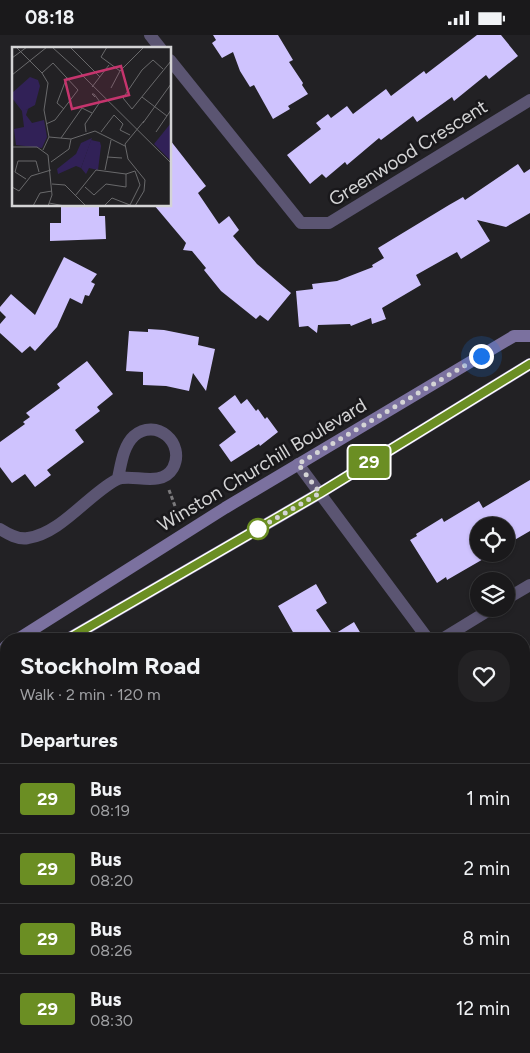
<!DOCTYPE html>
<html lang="en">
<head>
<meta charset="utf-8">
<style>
	body { margin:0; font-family:Figtree,sans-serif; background:#232224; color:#f1f3f6; height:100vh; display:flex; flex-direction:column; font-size:19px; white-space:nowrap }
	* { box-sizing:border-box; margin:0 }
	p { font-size:16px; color:#9fa0a3 }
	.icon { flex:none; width:28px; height:28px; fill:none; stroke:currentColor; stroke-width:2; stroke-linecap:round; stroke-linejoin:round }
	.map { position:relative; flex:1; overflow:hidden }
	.side { position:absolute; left:0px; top:598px; width:530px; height:421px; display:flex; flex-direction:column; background:#1a191b; border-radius:20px 20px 0 0; box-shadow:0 1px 4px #0004,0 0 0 1px #38383a }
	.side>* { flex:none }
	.badge { padding:0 10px; border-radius:4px; font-size:18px; line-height:32px }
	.controls { position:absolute; left:470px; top:482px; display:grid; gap:10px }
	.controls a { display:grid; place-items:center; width:45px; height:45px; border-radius:50%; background:#1a191b; box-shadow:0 1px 4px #0004,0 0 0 1px #38383a; font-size:25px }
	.you { position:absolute; width:25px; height:25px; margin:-12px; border:4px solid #fff; border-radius:50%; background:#1a73e8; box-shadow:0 0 0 8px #1a73e833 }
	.map>.badge { position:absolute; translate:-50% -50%; box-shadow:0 0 0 2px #fff }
	h2 { padding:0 20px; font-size:19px; line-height:45px }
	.round { display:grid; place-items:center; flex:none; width:52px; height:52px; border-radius:20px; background:#232224 }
	.overview { display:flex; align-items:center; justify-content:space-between; height:85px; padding:0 20px }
	h1 { font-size:24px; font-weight:700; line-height:38px }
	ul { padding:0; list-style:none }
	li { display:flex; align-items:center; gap:15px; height:70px; padding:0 20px; border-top:1px solid #38383a }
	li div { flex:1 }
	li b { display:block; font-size:19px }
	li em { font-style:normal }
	li .badge { min-width:55px; font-weight:700; text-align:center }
	.status { display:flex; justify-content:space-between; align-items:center; height:35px; padding:0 25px; background:#1a191b; direction:ltr }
	.status svg { height:14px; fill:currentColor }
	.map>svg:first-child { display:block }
	.building { fill:#cfc3fe }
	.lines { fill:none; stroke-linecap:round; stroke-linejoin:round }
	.path { stroke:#7b7a7c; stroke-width:3; stroke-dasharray:4 2.5; stroke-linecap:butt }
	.street { stroke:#5b5572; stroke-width:12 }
	.secondary { stroke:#7b719f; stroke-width:12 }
	.line-casing { stroke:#fff; stroke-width:11 }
	.line { stroke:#6b8e23; stroke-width:8 }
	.walk { stroke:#d4d4d5; stroke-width:5; stroke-dasharray:0 9 }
	.stop-dot { fill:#fff; stroke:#6b8e23; stroke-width:2.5 }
	.labels { text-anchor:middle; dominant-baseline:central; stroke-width:5; stroke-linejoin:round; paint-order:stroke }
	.street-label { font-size:19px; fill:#d4d4d5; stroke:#19181b }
	.inset-road { fill:none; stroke:#69696b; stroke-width:1 }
	.view { fill:#c5346d; fill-opacity:0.15; stroke:#c5346d; stroke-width:2.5 }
	.inset-edge { fill:none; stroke:#d4d4d5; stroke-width:2.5 }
</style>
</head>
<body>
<div class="status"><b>08:18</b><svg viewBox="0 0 49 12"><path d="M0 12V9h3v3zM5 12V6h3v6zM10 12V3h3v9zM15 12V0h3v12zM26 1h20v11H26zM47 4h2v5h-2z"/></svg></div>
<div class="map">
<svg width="530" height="1018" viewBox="0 0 530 1018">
	<rect width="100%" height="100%" fill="#222124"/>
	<!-- building -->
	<g class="building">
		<polygon points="213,0 278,0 293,25 289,27 303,48 302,50 308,59 288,71 290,74 273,84 254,50 250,52 240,36 233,17 222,23 212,8 216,5"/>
		<polygon points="477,0 501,0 518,21 489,44 486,40 454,66 452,62 417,87 413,81 381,105 379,103 347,130 345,127 326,143 322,139 310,149 287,120 321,94 316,88 328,79 331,83 347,71 353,79 386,54 391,61 424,36 426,39"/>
		<polygon points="170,105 206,151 198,158 219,189 229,181 239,195 233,201 257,229 291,258 268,286 260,280 256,284 221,256 204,235 206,233 192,216 183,215 186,208 154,170 170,170"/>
		<polygon points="518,129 524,138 530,134 530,178 506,192 477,185 490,206 461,224 457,217 416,240 421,250 382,273 386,284 372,289 371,283 351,291 350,289 318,290 317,298 308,291 299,292 296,256 313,254 312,249 337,246 373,232 372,230 384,223 378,213 449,170 463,162 465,165"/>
		<polygon points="99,171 99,181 105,181 106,204 50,206 50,188 61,188 61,172"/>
		<polygon points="64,222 97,239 91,247 95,249 89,261 85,260 82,269 70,263 57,292 35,316 30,311 22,318 0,298 0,289 6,282 0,276 0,272 11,259 35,280"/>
		<polygon points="148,294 164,295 199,302 198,310 215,314 206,356 193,338 189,356 166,351 143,350 143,337 126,336 129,296 148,297"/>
		<polygon points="87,326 113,359 97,372 100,376 75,395 84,407 47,435 51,440 35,452 25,439 12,448 0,432 0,407 25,389 23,387 30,382 26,378 60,353 57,349"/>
		<polygon points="235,360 241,369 247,364 256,376 258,374 265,384 267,382 278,397 260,411 259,409 231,427 219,410 236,397 218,373"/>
		<polygon points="530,445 530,496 506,510 506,491 479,491 479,519 492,519 447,545 446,542 437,548 410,505 417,501 416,499 442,483 444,487 479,466 483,473"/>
		<polygon points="316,549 327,568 316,575 333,600 354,587 364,604 302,604 297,597 294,599 278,571"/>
	</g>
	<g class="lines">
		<!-- path -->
		<polyline class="path" points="169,455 175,471"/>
		<!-- street -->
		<g class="street">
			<polyline points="150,0 161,14"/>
			<polyline points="170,25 301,188 329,188 530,65"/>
			<polyline points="298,429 428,604"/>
			<path d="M 0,494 C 8,499 18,505 28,503 C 60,499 88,460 116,445 C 130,437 161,454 173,433 C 186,408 156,382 134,401 C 123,411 121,430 118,443"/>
			<polyline points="506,564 530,550"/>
			<polyline points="442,604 491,574"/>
			<polyline points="524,731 530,740"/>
			<polyline points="524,854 530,850"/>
			<polyline points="0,923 6,930"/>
			<polyline points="81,1012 86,1018"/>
			<polyline points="454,1012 456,1018"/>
		</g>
		<!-- secondary -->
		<g class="secondary">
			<polyline points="18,604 225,473 514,301 530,301"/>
			<polyline points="68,604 320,458 530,329"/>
			<polyline points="0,619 6,611"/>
			<polyline points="0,634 6,633"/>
		</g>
	</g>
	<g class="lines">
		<defs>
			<polyline id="line" points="68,604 320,458 530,329"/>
		</defs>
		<!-- line casing -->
		<use href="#line" class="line-casing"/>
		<!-- line -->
		<use href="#line" class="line"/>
		<!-- walk -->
		<polyline class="walk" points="258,494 252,497 320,458 298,429 481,321"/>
	</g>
	<!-- markers -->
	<circle class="stop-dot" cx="258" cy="494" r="10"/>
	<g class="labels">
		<!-- street labels -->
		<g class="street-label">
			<text transform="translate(408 118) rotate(-32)">Greenwood Crescent</text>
			<text transform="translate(262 430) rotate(-31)">Winston Churchill Boulevard</text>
		</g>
	</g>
	<!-- overview -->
	<g transform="translate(12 12)">
		<rect width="159" height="159" fill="#222124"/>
		<path d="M 0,51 L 12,63 L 16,62 L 14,68 L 20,76 L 32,73 L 35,90 L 30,101 L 4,98 L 2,82 L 12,80 L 10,64 ZM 159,76 L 159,114 L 142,97 ZM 79,93 L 88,95 L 89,99 L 86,123 L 77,121 L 74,127 L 69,121 Z" fill="#312157"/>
		<path d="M 18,30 L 26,33 L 28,39 L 23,58 L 12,64 L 0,51 L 0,46 ZM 80,91 L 69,121 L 64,119 L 46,127 L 45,122 L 64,107 L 69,96 Z" fill="#312157"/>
		<path class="inset-road" d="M 4,0 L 30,26 L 36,36 L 32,63 L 37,90 L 31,103M 40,0 L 71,28M 58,0 L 88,30M 95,0 L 89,10 L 108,24M 0,11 L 15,0M 151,22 L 141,13 L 130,23 L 111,51 L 120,62 L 159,14M 108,24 L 132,0M 30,26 L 41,16 L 66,43 L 43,73 L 34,77M 69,27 L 159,116M 0,28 L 35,0M 80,40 L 97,18M 99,41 L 108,24M 130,50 L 155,69M 52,62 L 45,56 L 55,30M 131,76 L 159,37M 74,85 L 73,77 L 88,55 L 82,47 L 80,47 L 83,50M 89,85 L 102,68 L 111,77 L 108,83 L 118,88M 144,85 L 159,63M 37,90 L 59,92 L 83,84 L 113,99M 49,91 L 70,61 L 80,66M 0,100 L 25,100 L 36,108 L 40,148 L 36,159M 95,110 L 110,111M 39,115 L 57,102 L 59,92M 93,123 L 99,93M 14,132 L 3,125 L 6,114 L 24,114 L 27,125M 40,137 L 53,138 L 74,159M 0,140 L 7,144 L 19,129 L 39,123M 73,140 L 82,148 L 94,137 L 114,140 L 114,127M 63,149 L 84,123 L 114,127 L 123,124 L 128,138 L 118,158 L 100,151 L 92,159M 37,156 L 53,159M 21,159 L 28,146 L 40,144M 123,159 L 132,144 L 133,133 L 116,112 L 113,97 L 132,74"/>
		<path class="view" d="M 109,19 L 117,48 L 60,62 L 53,33 Z"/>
		<rect width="159" height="159" class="inset-edge"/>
	</g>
</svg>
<div class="controls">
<a><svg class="icon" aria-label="locate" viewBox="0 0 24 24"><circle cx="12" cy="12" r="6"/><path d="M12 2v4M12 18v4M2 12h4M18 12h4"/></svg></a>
<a><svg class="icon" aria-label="layers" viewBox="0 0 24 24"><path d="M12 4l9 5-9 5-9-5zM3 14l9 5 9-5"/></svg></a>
</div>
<div class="you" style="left:481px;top:321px"></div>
<b class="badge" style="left:369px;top:427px;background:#6b8e23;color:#fff">29</b>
<section class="side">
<div class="overview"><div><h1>Stockholm Road</h1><p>Walk · 2 min · 120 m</p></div><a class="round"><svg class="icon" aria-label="heart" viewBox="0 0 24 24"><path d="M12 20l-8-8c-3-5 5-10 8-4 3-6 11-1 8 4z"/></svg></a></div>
<h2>Departures</h2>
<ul>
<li><span class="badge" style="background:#6b8e23;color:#fff">29</span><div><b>Bus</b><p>08:19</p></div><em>1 min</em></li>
<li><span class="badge" style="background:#6b8e23;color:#fff">29</span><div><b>Bus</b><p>08:20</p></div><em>2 min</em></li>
<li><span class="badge" style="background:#6b8e23;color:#fff">29</span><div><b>Bus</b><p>08:26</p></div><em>8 min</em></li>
<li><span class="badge" style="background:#6b8e23;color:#fff">29</span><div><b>Bus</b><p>08:30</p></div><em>12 min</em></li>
</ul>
</section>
</div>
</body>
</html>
